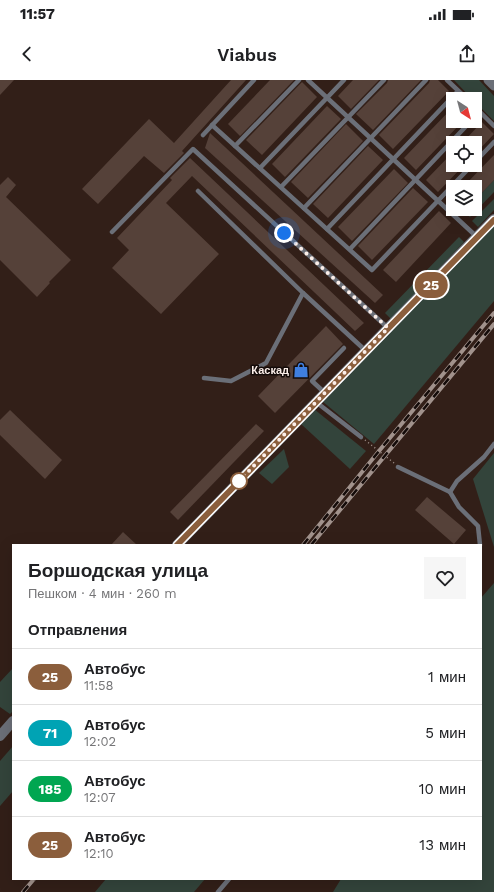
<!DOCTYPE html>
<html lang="ru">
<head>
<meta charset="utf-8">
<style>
	body { margin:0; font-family:"Work Sans",sans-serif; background:#f6f6f6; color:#202124; height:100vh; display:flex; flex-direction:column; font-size:15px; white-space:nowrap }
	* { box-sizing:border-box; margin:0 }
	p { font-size:13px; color:#757577 }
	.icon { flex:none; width:22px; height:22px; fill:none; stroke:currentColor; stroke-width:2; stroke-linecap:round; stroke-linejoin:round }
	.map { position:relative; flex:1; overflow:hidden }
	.panel { position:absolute; left:12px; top:464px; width:470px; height:336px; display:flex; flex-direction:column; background:#fff; border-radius:0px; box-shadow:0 4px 16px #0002 }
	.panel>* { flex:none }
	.badge { padding:0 8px; border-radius:13px; font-size:14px; line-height:26px }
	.needle { width:26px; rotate:144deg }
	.buttons { position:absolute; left:446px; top:12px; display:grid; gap:8px }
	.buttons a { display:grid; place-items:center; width:36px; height:36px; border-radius:0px; background:#fff; box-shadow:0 4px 16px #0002; font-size:20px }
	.you { position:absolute; width:20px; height:20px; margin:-10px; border:3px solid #fff; border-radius:50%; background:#1a73e8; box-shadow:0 0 0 6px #1a73e833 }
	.map>.badge { position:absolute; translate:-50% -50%; box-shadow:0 0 0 2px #fff }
	h2 { padding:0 16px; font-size:15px; line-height:36px }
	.round { display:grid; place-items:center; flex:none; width:42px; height:42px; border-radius:0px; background:#f6f6f6 }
	.headline { display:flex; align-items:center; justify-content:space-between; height:68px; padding:0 16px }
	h1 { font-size:19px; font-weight:600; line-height:30px }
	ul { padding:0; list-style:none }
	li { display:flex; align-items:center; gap:12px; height:56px; padding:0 16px; border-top:1px solid #e0e0e0 }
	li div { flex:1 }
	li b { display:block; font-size:15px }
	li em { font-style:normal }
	li .badge { min-width:44px; font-weight:700; text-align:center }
	.status { display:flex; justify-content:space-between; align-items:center; height:28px; padding:0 20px; background:#fff; direction:ltr }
	.status svg { height:11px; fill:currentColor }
	header { display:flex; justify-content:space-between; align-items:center; height:52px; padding:0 16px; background:#fff; font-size:18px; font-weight:600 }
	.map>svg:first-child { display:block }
	.green { fill:#33443b }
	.building { fill:#554139 }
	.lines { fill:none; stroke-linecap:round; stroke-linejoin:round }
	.path { stroke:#a0908a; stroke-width:1.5; stroke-dasharray:1 3; stroke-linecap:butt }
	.service { stroke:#6b6f78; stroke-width:4.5 }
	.minor { stroke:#6b6f78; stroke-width:9 }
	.tertiary { stroke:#6b6f78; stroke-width:10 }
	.rail-casing { stroke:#a1928c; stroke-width:4 }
	.rail { stroke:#140b09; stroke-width:2.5; stroke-dasharray:8; stroke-linecap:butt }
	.line-casing { stroke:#fff; stroke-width:9 }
	.line { stroke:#8b5e3c; stroke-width:6 }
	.walk { stroke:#fbeee9; stroke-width:4; stroke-dasharray:0 7.2 }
	.stop-dot { fill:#fff; stroke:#8b5e3c; stroke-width:2 }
	.labels { text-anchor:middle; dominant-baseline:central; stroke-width:3; stroke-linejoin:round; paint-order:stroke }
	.poi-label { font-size:11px; font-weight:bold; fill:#fbeee9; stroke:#140b09; text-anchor:end }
</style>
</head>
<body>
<div class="status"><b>11:57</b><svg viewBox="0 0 49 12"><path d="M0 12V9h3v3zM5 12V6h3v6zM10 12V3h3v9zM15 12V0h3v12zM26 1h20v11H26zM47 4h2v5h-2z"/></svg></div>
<header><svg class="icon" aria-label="back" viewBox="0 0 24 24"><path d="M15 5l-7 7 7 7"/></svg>Viabus<svg class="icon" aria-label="share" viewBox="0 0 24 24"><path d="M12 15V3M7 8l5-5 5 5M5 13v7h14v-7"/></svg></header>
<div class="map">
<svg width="494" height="812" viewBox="0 0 494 812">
	<rect width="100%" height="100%" fill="#321f18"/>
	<!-- green -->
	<g class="green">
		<polygon points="454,0 479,0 494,16 494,41 475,22 475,19 472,19"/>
		<polygon points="494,100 494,112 470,137 464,132 466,129 475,129 475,120"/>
		<polygon points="494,119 494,130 478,147 472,141"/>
		<polygon points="494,145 494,221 374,364 322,321"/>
		<polygon points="459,157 464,162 391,239 385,233"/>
		<polygon points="314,329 366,371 350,389 301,344"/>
		<polygon points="284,369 289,387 272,404 259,393"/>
		<polygon points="494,373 494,467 473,399"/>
		<polygon points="494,503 494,812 333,812 341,799 481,799 481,518"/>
		<polygon points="13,588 13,631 10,634 0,627 0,602"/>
		<polygon points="13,666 13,711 0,726 0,681"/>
		<polygon points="106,799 205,799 194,812 95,812"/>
	</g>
	<!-- building -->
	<g class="building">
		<polygon points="0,0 14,0 0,15"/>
		<polygon points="231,0 246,0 182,71 184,73 164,93 144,76 98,124 82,109 149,39 174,63"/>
		<polygon points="270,0 294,0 240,56 228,44"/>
		<polygon points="353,0 379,0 351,29 338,16"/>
		<polygon points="388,0 421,0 373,50 356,34 387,3"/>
		<polygon points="430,0 438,0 449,11 393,69 379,55 429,3"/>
		<polygon points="302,2 317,17 262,75 246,60"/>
		<polygon points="327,26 341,39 285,97 272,84"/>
		<polygon points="453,27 453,41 463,41 416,90 404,78"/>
		<polygon points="482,42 494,54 475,74 475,63 462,63"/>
		<polygon points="346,44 363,61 308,118 291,102"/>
		<polygon points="210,53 383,215 375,223 205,68"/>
		<polygon points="368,66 383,80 328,138 313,124"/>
		<polygon points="453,72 453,85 464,85 438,112 426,100"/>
		<polygon points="494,75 494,100 475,120 475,107 463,107"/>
		<polygon points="190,78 364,243 355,251 192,96 166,123 219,174 161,234 112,188 129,170 117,158 172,100 170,98"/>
		<polygon points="394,89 408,103 352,161 338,147"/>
		<polygon points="8,97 16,105 6,117 71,180 49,202 50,203 37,217 0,180 0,105"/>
		<polygon points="413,108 428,122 372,180 358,166"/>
		<polygon points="439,131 451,143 396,202 383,190"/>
		<polygon points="326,246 343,264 275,333 258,316"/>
		<polygon points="10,330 62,380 45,399 0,355 0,340"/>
		<polygon points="256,344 264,351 178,440 170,432"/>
		<polygon points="427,417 466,450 454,464 415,430"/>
		<polygon points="123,452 137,465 111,465"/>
	</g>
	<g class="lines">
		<!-- path -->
		<polyline class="path" points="365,360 394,383"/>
		<!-- service -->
		<g class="service">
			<polyline points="308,0 477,157"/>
			<polyline points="447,0 467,19"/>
			<polyline points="475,27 494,46"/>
			<polyline points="475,37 480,32"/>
			<polyline points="212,45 372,190 472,85"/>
			<polyline points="203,55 254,0"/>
			<polyline points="235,66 299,0"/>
			<polyline points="475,82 494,62"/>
			<polyline points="260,88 344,0"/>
			<polyline points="281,107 384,0"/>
			<polyline points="198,111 303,213 366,271"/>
			<polyline points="304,128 426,0"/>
			<polyline points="327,149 458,11"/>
			<polyline points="112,152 193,69 388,248"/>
			<polyline points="350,169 471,41"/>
			<polyline points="204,298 231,301 266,283 303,213"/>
			<polyline points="325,313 312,301 344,268"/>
			<polyline points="316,322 361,357"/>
			<polyline points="398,387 450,412 459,427 478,446 480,465"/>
			<polyline points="450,412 457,401 484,377 494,364"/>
			<polyline points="218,812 229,799"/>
		</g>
		<!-- minor -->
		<polyline class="minor" points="488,0 494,6"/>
		<!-- tertiary -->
		<g class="tertiary">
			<polyline points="177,465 494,139"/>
			<polyline points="0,656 13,641"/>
		</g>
		<defs>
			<g id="rail">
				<polyline points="303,465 379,371 494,233"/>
				<polyline points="311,465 494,244"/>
				<polyline points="23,812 34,799"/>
			</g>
		</defs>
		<!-- rail casing -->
		<use href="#rail" class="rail-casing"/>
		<!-- rail -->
		<use href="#rail" class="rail"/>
	</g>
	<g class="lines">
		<defs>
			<polyline id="line" points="177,465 494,140"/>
		</defs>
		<!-- line casing -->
		<use href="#line" class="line-casing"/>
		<!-- line -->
		<use href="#line" class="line"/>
		<!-- walk -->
		<polyline class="walk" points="239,401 388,248 284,153"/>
	</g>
	<!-- icons -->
	<defs>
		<symbol id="shop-bare" viewBox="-9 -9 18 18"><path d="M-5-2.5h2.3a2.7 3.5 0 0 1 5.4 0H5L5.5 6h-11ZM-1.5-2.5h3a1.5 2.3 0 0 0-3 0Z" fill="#3f7fe0" stroke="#140b09" stroke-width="2.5" paint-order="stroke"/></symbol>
	</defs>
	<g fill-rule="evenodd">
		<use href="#shop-bare" x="290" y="279" width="22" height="22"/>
	</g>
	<!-- markers -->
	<circle class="stop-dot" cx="239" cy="401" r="8"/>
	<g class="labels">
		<!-- poi labels -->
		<g class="poi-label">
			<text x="289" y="290">Каскад</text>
		</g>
	</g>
</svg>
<div class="buttons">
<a><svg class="needle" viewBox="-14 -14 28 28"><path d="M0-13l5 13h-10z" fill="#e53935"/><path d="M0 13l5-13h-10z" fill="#757577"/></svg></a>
<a><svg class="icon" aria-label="locate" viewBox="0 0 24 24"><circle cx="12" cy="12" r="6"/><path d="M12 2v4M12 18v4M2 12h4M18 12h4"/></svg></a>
<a><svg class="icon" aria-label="layers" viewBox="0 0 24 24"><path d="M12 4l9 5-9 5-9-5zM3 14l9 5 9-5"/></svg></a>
</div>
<div class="you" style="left:284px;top:153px"></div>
<b class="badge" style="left:431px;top:205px;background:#8b5e3c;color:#fff">25</b>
<section class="panel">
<div class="headline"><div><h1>Боршодская улица</h1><p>Пешком · 4 мин · 260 m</p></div><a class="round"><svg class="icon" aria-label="heart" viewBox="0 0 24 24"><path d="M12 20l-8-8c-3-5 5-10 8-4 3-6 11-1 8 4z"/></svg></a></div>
<h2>Отправления</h2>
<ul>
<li><span class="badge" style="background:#8b5e3c;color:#fff">25</span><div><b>Автобус</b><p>11:58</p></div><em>1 мин</em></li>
<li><span class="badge" style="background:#00a3b4;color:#fff">71</span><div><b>Автобус</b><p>12:02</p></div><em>5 мин</em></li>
<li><span class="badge" style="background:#00a651;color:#fff">185</span><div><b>Автобус</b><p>12:07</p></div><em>10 мин</em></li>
<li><span class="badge" style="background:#8b5e3c;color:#fff">25</span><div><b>Автобус</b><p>12:10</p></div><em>13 мин</em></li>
</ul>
</section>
</div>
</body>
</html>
